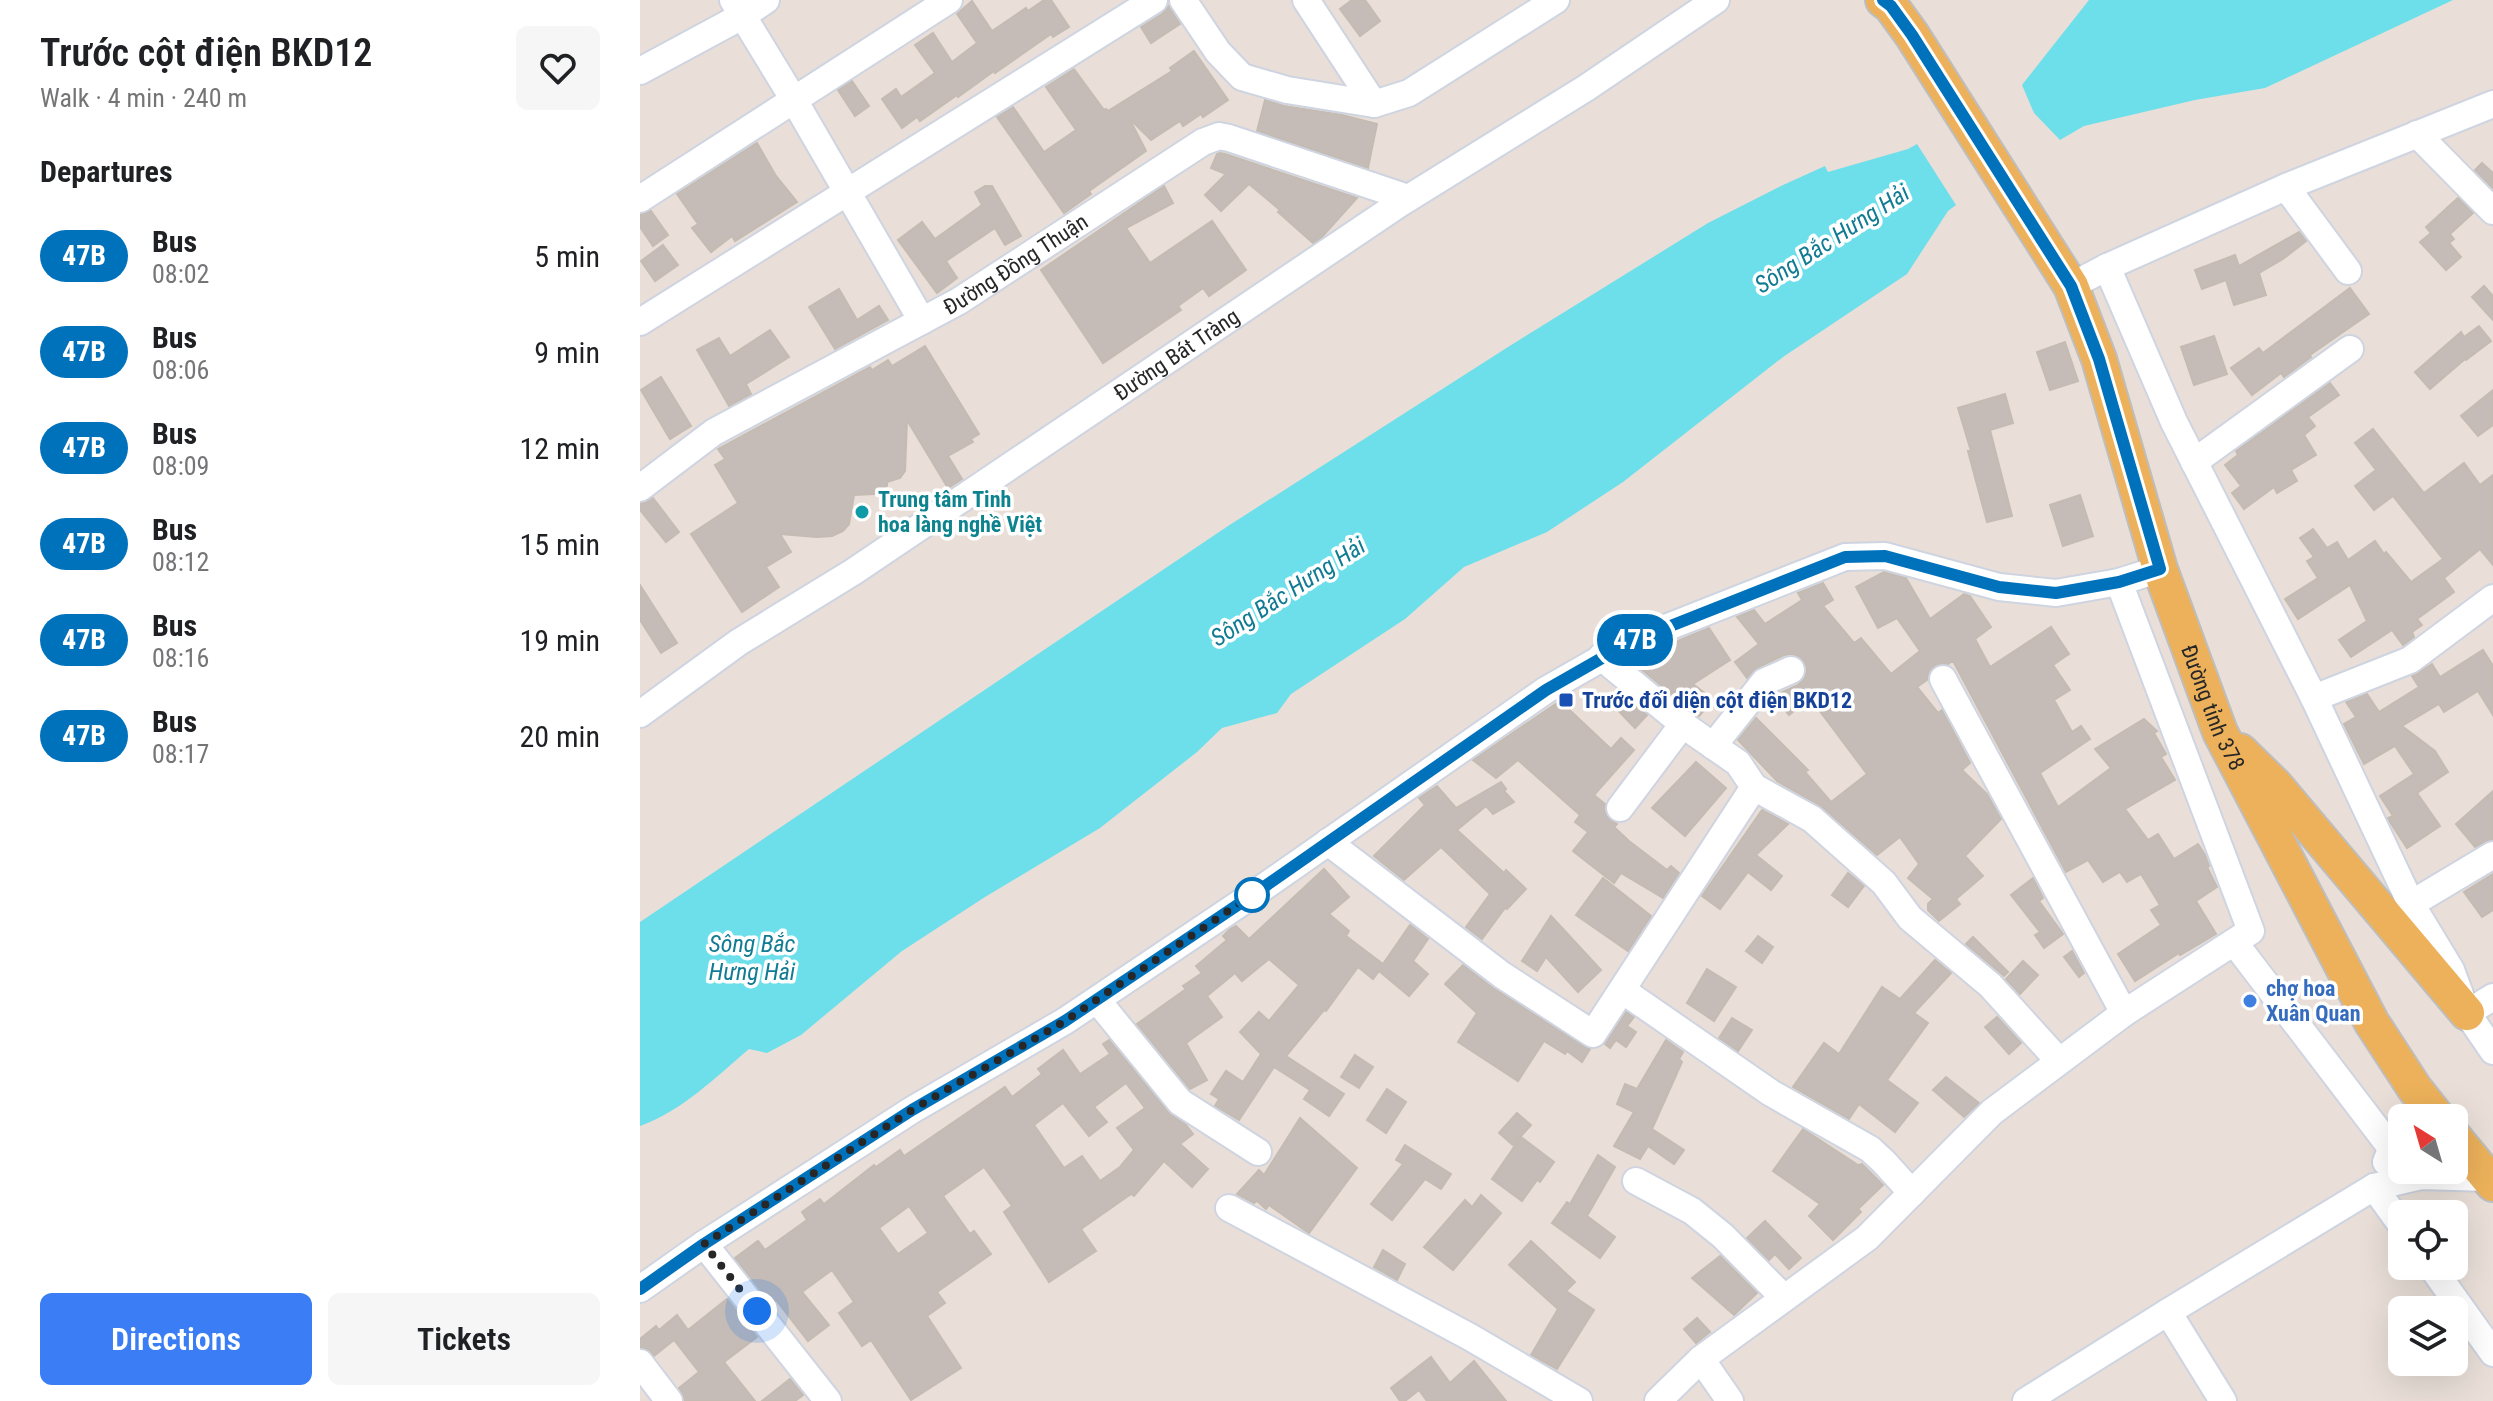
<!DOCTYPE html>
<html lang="en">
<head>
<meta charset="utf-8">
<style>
	body { margin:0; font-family:"Roboto Condensed",sans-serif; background:#f6f6f6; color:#202124; height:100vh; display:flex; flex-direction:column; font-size:30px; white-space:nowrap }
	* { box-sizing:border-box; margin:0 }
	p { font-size:26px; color:#757577 }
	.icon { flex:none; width:44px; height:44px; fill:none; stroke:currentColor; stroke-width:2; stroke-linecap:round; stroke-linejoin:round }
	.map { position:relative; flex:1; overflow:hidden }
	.panel { display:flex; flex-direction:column; background:#fff; width:640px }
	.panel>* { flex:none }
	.badge { padding:0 16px; border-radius:26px; font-size:28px; line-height:52px }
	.needle { width:52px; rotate:323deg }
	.buttons { position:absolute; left:1748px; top:1104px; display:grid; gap:16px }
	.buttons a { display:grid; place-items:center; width:80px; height:80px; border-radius:12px; background:#fff; box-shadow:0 8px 32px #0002; font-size:40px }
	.you { position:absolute; width:40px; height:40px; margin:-20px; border:6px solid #fff; border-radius:50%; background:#1a73e8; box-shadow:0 0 0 12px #1a73e833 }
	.map>.badge { position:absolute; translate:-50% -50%; box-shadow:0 0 0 4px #fff }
	h2 { padding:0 40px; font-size:30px; line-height:72px }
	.round { display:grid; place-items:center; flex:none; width:84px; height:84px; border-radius:12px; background:#f6f6f6 }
	.overview { display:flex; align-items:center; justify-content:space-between; height:136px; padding:0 40px }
	h1 { font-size:38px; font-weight:600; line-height:60px }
	.action { display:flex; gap:16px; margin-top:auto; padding:16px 40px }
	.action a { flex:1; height:92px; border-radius:12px; background:#3a7df5; color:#fff; font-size:32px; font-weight:600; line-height:92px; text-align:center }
	.action a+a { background:#f6f6f6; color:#202124 }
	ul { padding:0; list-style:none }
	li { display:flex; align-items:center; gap:24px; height:96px; padding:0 40px }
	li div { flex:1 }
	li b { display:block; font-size:30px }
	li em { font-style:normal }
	li .badge { min-width:88px; font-weight:700; text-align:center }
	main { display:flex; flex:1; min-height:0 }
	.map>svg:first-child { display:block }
	.water { fill:#6cdfeb }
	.building { fill:#c5bcb8; stroke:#c4bbb2; stroke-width:2; fill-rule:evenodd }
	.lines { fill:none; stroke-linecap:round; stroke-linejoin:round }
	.minor-casing { stroke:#ced4e0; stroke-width:30 }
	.major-casing { stroke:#bebebe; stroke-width:38 }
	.minor { stroke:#fff; stroke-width:26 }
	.major { stroke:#ecb15a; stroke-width:34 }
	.line-casing { stroke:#fff; stroke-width:18 }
	.line { stroke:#0072bc; stroke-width:12 }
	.walk { stroke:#272727; stroke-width:8; stroke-dasharray:0 14.4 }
	.culture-dot { fill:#0f9aa8; stroke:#fff; stroke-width:3 }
	.transit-dot { fill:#1a4fb4; stroke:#fff; stroke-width:3 }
	.stop-dot { fill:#fff; stroke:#0072bc; stroke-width:4 }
	.shop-dot { fill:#3f7fe0; stroke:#fff; stroke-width:3 }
	.labels { text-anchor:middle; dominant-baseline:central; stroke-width:7; stroke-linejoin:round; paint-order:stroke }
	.street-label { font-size:22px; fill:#272727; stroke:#fff }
	.culture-label { font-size:22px; font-weight:bold; fill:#0d838f; stroke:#fff; text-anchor:start }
	.transit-label { font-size:22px; font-weight:bold; fill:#164399; stroke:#fff; text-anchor:start }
	.shop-label { font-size:22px; font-weight:bold; fill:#366cbe; stroke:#fff; text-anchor:start }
	.water-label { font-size:24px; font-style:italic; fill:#107b92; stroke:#fff }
</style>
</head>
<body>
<main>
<section class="panel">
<div class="overview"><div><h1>Trước cột điện BKD12</h1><p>Walk · 4 min · 240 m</p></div><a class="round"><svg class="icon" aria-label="heart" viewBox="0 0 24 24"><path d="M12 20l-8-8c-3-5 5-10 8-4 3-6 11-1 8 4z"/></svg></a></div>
<h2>Departures</h2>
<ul>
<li><span class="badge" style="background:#0072bc;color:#fff">47B</span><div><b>Bus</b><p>08:02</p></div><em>5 min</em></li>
<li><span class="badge" style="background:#0072bc;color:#fff">47B</span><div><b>Bus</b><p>08:06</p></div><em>9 min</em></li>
<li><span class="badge" style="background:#0072bc;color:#fff">47B</span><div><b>Bus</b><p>08:09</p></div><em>12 min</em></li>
<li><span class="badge" style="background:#0072bc;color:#fff">47B</span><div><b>Bus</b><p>08:12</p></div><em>15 min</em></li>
<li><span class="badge" style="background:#0072bc;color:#fff">47B</span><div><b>Bus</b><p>08:16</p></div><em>19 min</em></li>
<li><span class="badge" style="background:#0072bc;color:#fff">47B</span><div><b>Bus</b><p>08:17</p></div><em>20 min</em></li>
</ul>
<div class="action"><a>Directions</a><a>Tickets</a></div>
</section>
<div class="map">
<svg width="1853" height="1401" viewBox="0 0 1853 1401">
	<rect width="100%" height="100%" fill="#e9dfd8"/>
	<!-- water -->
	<g class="water">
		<polygon points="1449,0 1813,0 1625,88 1555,100 1444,126 1420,140 1394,113 1382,85"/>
		<path d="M 1277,144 L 1316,205 L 1308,211 L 1267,274 L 1143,357 L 983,482 L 907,532 L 824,567 L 765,619 L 651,694 L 637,713 L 582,728 L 557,752 L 460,828 L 345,897 L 262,951 L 161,1035 L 127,1053 L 109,1049 C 76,1077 42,1111 0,1126 L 0,922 L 588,526 L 868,347 L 1068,223 L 1143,185 L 1185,166 L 1188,172 L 1268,149 Z"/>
	</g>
	<!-- building -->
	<g class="building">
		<polygon points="404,0 411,0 429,27 413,37 411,34 355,73 354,71 318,97 317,95 280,121 277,117 262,128 242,99 256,89 261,97 295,73 275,45 293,33 312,62 337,43 317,14 332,1 352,31 386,8 388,11"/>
		<polygon points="712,0 725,0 740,21 720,36 700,9"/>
		<polygon points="529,6 540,24 511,43 501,27 522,14"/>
		<polygon points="554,51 588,100 563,117 561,114 543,126 540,121 511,140 489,118 506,151 449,191 451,194 424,213 357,117 373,107 404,152 436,130 406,87 434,69 464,110 466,109 468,111 532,71 530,68"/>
		<polygon points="212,81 229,106 215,116 198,90"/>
		<polygon points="625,100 644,106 702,115 737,124 728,168 617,131"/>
		<polygon points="117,143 136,176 157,202 95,241 92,236 71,252 52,228 58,224 37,194"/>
		<polygon points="580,153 585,154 717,198 681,238 673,243 638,212 640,210 609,184 581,211 565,195 586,174 571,168 577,154"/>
		<polygon points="1842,163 1853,173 1853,188 1835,170"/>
		<polygon points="345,186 352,186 381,236 365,245 355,228 306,261 317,278 297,293 258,240 282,222 295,239 342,205 335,192"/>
		<polygon points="524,186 533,203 486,228 510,263 572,221 606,270 569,296 563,288 538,306 541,310 463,363 401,270"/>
		<polygon points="1818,198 1833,213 1810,234 1814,239 1809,243 1821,257 1806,270 1780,242 1791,233 1786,227"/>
		<polygon points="11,211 28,235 13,246 0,227 0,215"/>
		<polygon points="1659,232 1666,241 1643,259 1619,273 1626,295 1594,305 1586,280 1562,289 1555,270 1595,255 1599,266"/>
		<polygon points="23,245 38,265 15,281 1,261"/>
		<polygon points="1844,286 1853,296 1853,320 1832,297"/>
		<polygon points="1710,288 1729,314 1670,355 1671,357 1644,377 1641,373 1612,395 1591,368 1619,348 1623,353"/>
		<polygon points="199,289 217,320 239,306 248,320 195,349 169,307"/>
		<polygon points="1839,326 1851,341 1826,360 1825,359 1790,389 1775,372 1821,332 1824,337"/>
		<polygon points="130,330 149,357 106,384 111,394 89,406 57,350 79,338 90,356"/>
		<polygon points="1574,336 1587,374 1554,385 1541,347"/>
		<polygon points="1425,342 1438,381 1410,390 1397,352"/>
		<polygon points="285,346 339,434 331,439 333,442 308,456 322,479 308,488 267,420 265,471 260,478 247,482 247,486 234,494 214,495 209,524 203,531 192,536 177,537 140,534 151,552 126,567 139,587 102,612 51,534 98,503 75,465 85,459 78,449 230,367 232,370 248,360 252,366"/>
		<polygon points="21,377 51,426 30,439 1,390"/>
		<polygon points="1690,383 1699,395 1668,417 1675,426 1664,435 1676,455 1651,470 1657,481 1637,493 1634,487 1604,509 1592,493 1601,486 1585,465 1598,455 1596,451"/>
		<polygon points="1853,390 1853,425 1838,436 1821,416"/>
		<polygon points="1365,394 1373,423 1350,430 1372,516 1347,522 1328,451 1331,451 1318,408"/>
		<polygon points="1733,429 1784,493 1824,463 1840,485 1853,475 1853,565 1840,549 1804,578 1814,592 1777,619 1782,625 1772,632 1774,637 1763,645 1752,630 1711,657 1699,640 1727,621 1710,585 1658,619 1645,599 1678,578 1667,561 1674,557 1660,538 1673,529 1687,548 1697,542 1708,560 1735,541 1744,554 1746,552 1771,582 1803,559 1753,496 1734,510 1715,486 1736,470 1715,443"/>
		<polygon points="1440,495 1453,536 1423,546 1410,505"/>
		<polygon points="13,498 39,532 26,542 0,510 0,504"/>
		<polygon points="1244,572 1266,578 1290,619 1324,594 1330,596 1351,627 1335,639 1350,667 1411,627 1429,654 1413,665 1430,690 1414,700 1432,732 1441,726 1450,739 1400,773 1418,807 1471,768 1455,749 1504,719 1517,731 1514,733 1526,754 1521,757 1535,780 1485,809 1508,840 1518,834 1534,859 1558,844 1565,855 1569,866 1567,867 1577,887 1556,901 1576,934 1540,955 1539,953 1495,981 1478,954 1521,925 1511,910 1520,905 1501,874 1487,882 1480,872 1463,882 1448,860 1426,872 1313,661 1308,664 1295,665 1289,671 1287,680 1277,687 1298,713 1302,710 1330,763 1322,770 1347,794 1361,819 1325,856 1343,876 1316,899 1320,904 1299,921 1288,910 1288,904 1293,899 1268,878 1279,864 1260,837 1237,855 1182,807 1137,781 1098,740 1116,718 1168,770 1165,772 1191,802 1227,774 1170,698 1149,715 1134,696 1158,685 1164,679 1167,671 1161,658 1153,654 1144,655 1117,668 1107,678 1095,662 1119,644 1097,617 1114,610 1125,624 1162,600 1158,593 1183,583 1193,600 1183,606 1214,643 1221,638 1251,674 1280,651 1257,618 1238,628 1216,587"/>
		<polygon points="0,585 37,643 21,653 0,620"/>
		<polygon points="1069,628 1090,660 1053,684 1073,700 1059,716 1001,669 1003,668 997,658"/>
		<polygon points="1843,650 1853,666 1853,715 1838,691 1804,712 1799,704 1762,726 1795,751 1808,772 1777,793 1800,826 1767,848 1750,822 1748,818 1753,816 1740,796 1774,774 1755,746 1724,764 1704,724 1716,717 1706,702 1727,694 1739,712 1779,687 1772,676 1792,664 1800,677"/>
		<polygon points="978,692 1007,715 995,728 969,701"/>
		<polygon points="920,701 971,749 981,738 994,750 954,795 965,804 966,815 977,824 974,827 989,841 1027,870 1031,866 1039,873 1023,898 981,873 974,883 933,851 948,832 935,822 940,815 878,760 856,778 833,760"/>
		<polygon points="1056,762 1086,788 1045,836 1012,808"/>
		<polygon points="861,782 866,789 864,791 874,802 853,814 846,806 817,830 864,873 866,870 886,889 867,909 865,908 842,939 826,927 850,894 801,847 764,880 734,856 785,805 779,798 797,786 816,808"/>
		<polygon points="1853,791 1853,839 1835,847 1816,824"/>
		<polygon points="1122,810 1148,824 1116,855 1142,876 1131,890 1108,872 1080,909 1062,896"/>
		<polygon points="684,869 709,897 689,914 709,931 706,936 743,964 770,925 788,939 773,961 788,974 769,996 739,971 733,979 718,967 686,1011 684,1010 646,1056 704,1094 689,1116 664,1099 670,1090 634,1067 599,1120 575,1106 579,1099 571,1094 586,1071 603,1082 621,1054 600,1032 619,1012 629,1021 659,985 629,959 602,981 595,973 567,996 582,1017 546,1043 567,1080 550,1089 497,1024 546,989 543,986 562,973 556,966 587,940 583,936 590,929 596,926 609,939"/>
		<polygon points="1208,873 1224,886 1208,907 1192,895"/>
		<polygon points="1853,874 1853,910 1842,917 1824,892"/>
		<polygon points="963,878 1011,916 988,951 936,915"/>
		<polygon points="1393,878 1403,898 1399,901 1423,934 1404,948 1395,935 1400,932 1371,895"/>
		<polygon points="911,916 961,970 938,992 906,957 897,971 882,961"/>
		<polygon points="1118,936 1133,947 1122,963 1106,951"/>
		<polygon points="1333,937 1368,972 1364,976 1326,944"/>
		<polygon points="1432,951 1444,973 1439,977 1424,957"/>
		<polygon points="1295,960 1311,973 1274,1013 1288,1023 1247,1080 1278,1103 1255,1132 1219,1104 1209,1119 1153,1087 1184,1043 1199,1054 1242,987 1260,999"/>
		<polygon points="1383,961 1398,975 1380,994 1366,979"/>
		<polygon points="823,965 853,988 950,1049 942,1062 927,1051 925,1054 904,1041 878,1081 818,1042 837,1013 805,984"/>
		<polygon points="1067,969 1096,987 1074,1021 1047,1003"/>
		<polygon points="986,1012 994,1017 987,1026 996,1032 986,1047 976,1040 970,1048 965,1044"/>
		<polygon points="1357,1017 1381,1043 1369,1054 1345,1027"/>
		<polygon points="1092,1018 1112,1030 1098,1051 1079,1038"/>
		<path d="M 469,1040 L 528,1112 L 546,1125 L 553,1134 L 540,1144 L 568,1169 L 552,1187 L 524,1161 L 494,1196 L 491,1194 L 441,1229 L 456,1251 L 409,1282 L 364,1212 L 372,1206 L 344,1167 L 303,1196 L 330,1234 L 334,1231 L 351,1254 L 297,1292 L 305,1303 L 287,1316 L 321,1368 L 271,1400 L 231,1340 L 222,1346 L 199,1313 L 214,1302 L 192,1270 L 162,1292 L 189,1325 L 168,1341 L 136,1300 L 131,1304 L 95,1258 L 118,1241 L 125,1250 L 167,1220 L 162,1212 L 180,1199 L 184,1204 L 234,1165 L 236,1167 L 260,1150 L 264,1156 L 365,1087 L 372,1097 L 402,1074 L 398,1069 L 423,1050 L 440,1074 L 470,1054 L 463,1044 ZM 486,1083 L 505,1108 L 477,1128 L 494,1150 L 480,1167 L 460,1181 L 442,1156 L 424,1168 L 394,1125 L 423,1103 L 449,1136 L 467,1122 L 454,1107 ZM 269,1206 L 288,1233 L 258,1254 L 239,1228 Z"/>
		<polygon points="1026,1040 1043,1052 1039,1059 1042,1062 1012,1129 1044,1150 1034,1164 1008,1146 1000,1159 974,1146 994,1112 977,1104 985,1084 997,1089"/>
		<polygon points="715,1055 733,1067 719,1088 701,1077"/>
		<polygon points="1306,1077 1339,1103 1324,1117 1293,1090"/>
		<polygon points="747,1089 766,1102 746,1133 727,1120"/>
		<polygon points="877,1113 891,1125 873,1145 859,1133"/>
		<polygon points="660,1118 717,1168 669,1233 629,1205 626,1209 617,1201 614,1203 597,1194 619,1170 624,1175"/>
		<polygon points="1163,1129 1218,1165 1222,1164 1243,1185 1218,1209 1221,1212 1193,1240 1169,1216 1180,1204 1133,1171"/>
		<polygon points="881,1137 914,1162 900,1182 897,1180 882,1201 852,1179"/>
		<polygon points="765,1145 811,1174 801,1189 785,1179 752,1220 731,1204 763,1164 756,1160"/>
		<polygon points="958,1155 975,1167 947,1216 975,1237 960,1258 912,1223 927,1202 930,1204"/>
		<polygon points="841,1195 861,1213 813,1270 784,1247 825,1200 832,1207"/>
		<polygon points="1125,1221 1161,1258 1149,1269 1135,1254 1129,1260 1107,1238"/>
		<polygon points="891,1241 935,1282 926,1291 954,1310 917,1369 891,1355 918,1309 869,1265"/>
		<polygon points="743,1250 765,1264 757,1280 734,1267"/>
		<polygon points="1080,1256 1117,1293 1094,1315 1052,1278"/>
		<polygon points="87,1299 117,1337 84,1362 115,1401 45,1401 39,1388 59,1372 34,1340 14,1356 7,1349 0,1347 0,1339 16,1326 19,1330 37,1315 48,1330"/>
		<polygon points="1057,1318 1070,1332 1056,1343 1044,1329"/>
		<polygon points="791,1357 810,1383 834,1361 866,1401 787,1401 779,1390 765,1401 760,1401 751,1388"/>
		<polygon points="150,1379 163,1395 155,1401 122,1401"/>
	</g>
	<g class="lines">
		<defs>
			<g id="minor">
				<polyline points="93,0 154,100 282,321"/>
				<polyline points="543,0 578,52 602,77 647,90 734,104 769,93 916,0"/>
				<polyline points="666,0 734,104"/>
				<polyline points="0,71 104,15 126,0"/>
				<polyline points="1777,134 1853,211"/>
				<polyline points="1646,187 1708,271"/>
				<polyline points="0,199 309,0"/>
				<polyline points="1467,267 1534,422 1674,698 1771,904 1811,970 1827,1013 1853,1051"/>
				<polyline points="1431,286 1467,267 1646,187 1853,104"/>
				<polyline points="0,322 514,0"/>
				<polyline points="1554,462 1710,349"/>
				<path id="s1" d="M 0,488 L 74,432 L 319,301 L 563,142 L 579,136 L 589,138 L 768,198"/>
				<polyline points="1303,679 1484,1013"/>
				<polyline points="1674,698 1770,660 1853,598"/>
				<path id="s2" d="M 0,714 L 99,642 L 213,572 L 759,204 L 946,88 L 1076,0"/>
				<polyline points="1073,746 1124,682 1151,670"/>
				<polyline points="1114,787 1172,819 1244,883 1270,918 1350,985 1419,1061"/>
				<polyline points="980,808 1043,724"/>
				<polyline points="688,842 862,975 953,1034 1114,787 1098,763 1049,729 961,657"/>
				<polyline points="1771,904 1853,855"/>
				<polyline points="1594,942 1752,1149"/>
				<polyline points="982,990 1131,1093 1230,1149 1244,1162 1272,1193"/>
				<polyline points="457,1000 540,1102 618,1152"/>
				<polyline points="1827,1013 1853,997"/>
				<polyline points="1746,1162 1762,1122"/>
				<polyline points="996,1181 1052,1211 1083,1236 1144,1298"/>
				<polyline points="1734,1187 1762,1226"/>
				<polyline points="589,1208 830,1337 939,1401"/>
				<polyline points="64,1244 188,1401"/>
				<polyline points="1791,1266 1853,1353"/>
				<polyline points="0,1289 64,1244 272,1110 425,1021 611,896 906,690 990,642 1205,557 1245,556 1359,587 1416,593 1479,582 1520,569"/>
				<polyline points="1528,1312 1583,1401"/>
				<polyline points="1061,1359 1090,1401"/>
				<polyline points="0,1363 29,1401"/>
				<polyline points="1018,1401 1061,1359 1227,1238 1352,1112 1484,1013 1611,931 1479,582"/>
				<polyline points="1386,1401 1528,1312 1734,1187 1781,1176 1848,1178"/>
			</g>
			<g id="major">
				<path id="s3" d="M 1243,0 L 1251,6 L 1272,35 L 1431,286 L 1459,359 L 1520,569 L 1580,732 L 1732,1023 L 1775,1089 L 1798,1118"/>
				<polyline points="1600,751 1635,785 1827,1013"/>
				<polyline points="1814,1137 1853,1184"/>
			</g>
		</defs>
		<!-- minor casing -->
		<use href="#minor" class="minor-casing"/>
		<!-- major casing -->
		<use href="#major" class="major-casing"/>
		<!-- minor -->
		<use href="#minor" class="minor"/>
		<!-- major -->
		<use href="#major" class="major"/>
	</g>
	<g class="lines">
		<defs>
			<polyline id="line" points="0,1289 64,1244 272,1110 425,1021 611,896 906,690 990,642 1205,557 1245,556 1359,587 1416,593 1479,582 1520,569 1459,359 1431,286 1272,35 1251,6 1243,0"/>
		</defs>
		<!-- line casing -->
		<use href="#line" class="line-casing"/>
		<!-- line -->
		<use href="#line" class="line"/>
		<!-- walk -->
		<polyline class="walk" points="117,1311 64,1244 272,1110 425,1021 612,895"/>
	</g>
	<!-- markers -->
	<circle class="culture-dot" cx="222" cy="512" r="8"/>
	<rect class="transit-dot" x="918" y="692" width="16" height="16" rx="4"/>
	<circle class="stop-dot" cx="612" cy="895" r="16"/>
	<circle class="shop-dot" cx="1610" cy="1001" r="8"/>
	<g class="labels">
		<!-- street labels -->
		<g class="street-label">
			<text stroke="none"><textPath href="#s1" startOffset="438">Đường Đồng Thuận</textPath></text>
			<text stroke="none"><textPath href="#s2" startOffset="646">Đường Bát Tràng</textPath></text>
			<text stroke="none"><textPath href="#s3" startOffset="788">Đường tỉnh 378</textPath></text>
		</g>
		<!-- culture labels -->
		<g class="culture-label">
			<text x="238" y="499">Trung tâm Tinh<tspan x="238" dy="25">hoa làng nghề Việt</tspan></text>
		</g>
		<!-- transit labels -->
		<g class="transit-label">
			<text x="942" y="700">Trước đối diện cột điện BKD12</text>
		</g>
		<!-- shop labels -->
		<g class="shop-label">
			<text x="1626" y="988">chợ hoa<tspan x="1626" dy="25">Xuân Quan</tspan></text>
		</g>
		<!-- water labels -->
		<g class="water-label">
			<text transform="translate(1192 239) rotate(-33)">Sông Bắc Hưng Hải</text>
			<text transform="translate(648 592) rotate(-33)">Sông Bắc Hưng Hải</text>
			<text x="112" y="944">Sông Bắc<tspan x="112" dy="28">Hưng Hải</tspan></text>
		</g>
	</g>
</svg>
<div class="buttons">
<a><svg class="needle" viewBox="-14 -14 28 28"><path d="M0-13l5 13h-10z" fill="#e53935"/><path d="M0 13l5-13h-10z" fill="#757577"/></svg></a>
<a><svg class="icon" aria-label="locate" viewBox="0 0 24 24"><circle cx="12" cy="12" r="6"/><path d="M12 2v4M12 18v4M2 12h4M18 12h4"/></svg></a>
<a><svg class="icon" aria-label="layers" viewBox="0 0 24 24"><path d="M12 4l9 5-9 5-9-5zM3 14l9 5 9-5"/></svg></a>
</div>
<div class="you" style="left:117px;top:1311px"></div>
<b class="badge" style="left:995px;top:640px;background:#0072bc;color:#fff">47B</b>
</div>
</main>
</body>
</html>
